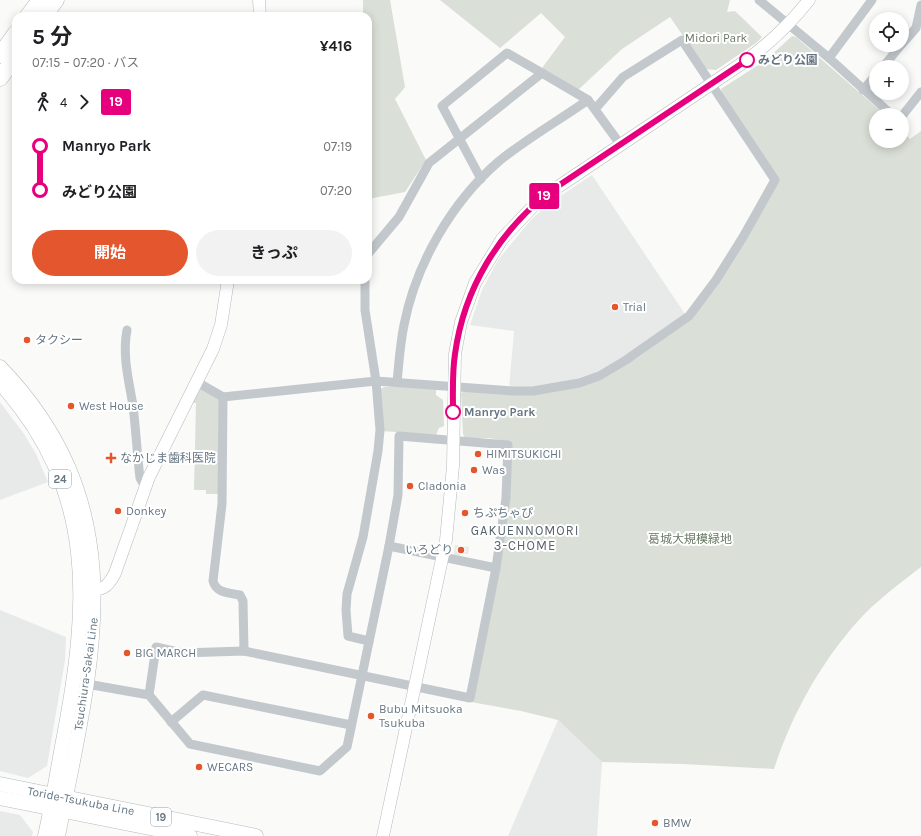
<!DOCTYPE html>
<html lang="ja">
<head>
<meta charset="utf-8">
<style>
	body { margin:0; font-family:Karla,"Noto Sans JP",sans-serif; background:#f2f2f2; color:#202124; height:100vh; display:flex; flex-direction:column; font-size:15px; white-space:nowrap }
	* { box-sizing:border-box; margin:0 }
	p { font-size:13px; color:#757577 }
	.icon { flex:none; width:22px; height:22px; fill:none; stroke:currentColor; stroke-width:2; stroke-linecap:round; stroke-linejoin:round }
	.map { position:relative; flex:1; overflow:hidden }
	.sheet { position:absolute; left:12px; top:12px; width:360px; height:272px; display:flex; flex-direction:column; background:#fff; border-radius:12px; box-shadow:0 2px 10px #0003 }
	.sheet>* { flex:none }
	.badge { padding:0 8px; border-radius:3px; font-size:14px; line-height:26px }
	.fabs { position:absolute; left:869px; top:12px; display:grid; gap:8px }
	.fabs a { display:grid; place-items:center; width:40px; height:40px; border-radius:50%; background:#fff; box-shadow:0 2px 10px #0003; font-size:20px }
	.map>.badge { position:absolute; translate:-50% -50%; box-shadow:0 0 0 2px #fff }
	.legs { display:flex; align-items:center; gap:6px; height:44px; padding:0 20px; font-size:13px }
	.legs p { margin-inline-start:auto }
	.head { display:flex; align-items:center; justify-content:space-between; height:68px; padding:0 20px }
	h1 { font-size:22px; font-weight:700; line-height:30px }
	.cta { display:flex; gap:8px; margin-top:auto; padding:8px 20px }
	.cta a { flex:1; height:46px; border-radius:24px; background:#e4572e; color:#fff; font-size:16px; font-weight:700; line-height:46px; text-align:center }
	.cta a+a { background:#f2f2f2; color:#202124 }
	ul { padding:0 20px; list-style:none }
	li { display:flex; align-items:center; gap:14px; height:44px; font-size:15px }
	li i { display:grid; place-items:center; width:6px; height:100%; margin:0 5px; background:currentColor }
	li i::after { content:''; width:10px; height:10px; margin:-5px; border:3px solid; border-radius:50%; background:#fff }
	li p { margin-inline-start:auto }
	li:first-child i { background:linear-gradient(#0000 50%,currentColor 0) }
	li:last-child i { background:linear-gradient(currentColor 50%,#0000 0) }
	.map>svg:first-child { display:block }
	.built { fill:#e8e9e9 }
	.green { fill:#dadfd7 }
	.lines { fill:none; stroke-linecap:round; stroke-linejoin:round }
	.secondary-casing { stroke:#b3babf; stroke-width:13 }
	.primary-casing { stroke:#b5babe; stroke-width:15 }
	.highway-casing { stroke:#b4b9bd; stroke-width:17 }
	.street { stroke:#c3c8cc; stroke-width:9 }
	.secondary { stroke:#fff; stroke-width:12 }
	.primary { stroke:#fff; stroke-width:14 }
	.highway { stroke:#fff; stroke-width:16 }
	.line-1-casing { stroke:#fff; stroke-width:9 }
	.line-1 { stroke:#e6007e; stroke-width:6 }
	.stop-1-dot { fill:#fff; stroke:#e6007e; stroke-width:2 }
	.poi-dot { fill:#e4572e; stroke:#fff; stroke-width:1.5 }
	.labels { text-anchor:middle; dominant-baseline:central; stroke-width:4; stroke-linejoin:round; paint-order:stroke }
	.shield { fill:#fff; stroke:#939fa8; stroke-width:1 }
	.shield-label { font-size:11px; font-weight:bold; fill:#657683 }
	.park-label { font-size:12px; fill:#687a64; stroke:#fff }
	.stop-label { font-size:12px; font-weight:bold; fill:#657683; stroke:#fff; text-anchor:start }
	.poi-label { font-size:12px; fill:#657683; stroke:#fff; text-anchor:start }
	.street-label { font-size:12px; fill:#657683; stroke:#fff }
	.neighbourhood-label { font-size:13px; letter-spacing:1px; fill:#57646e; stroke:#fff }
</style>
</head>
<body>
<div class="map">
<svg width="921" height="836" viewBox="0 0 921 836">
	<rect width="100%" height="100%" fill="#fafaf8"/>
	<!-- built -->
	<g class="built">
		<polygon points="592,175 685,314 646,344 595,373 575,379 532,388 509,389 514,331 470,325 482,290 498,260 530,221 547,205"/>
		<polygon points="0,402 24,434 36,454 48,482 0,500"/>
		<polygon points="455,545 469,547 468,554 461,553 460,556 454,555"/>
		<polygon points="0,610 66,637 65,660 47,766 28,778 0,771"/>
		<polygon points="558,720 602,762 597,836 508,836"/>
		<polygon points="0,811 20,815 33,832 32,836 0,836"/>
	</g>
	<!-- green -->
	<g class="green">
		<polygon points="363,0 390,0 405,87 395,99 426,160 405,192 368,199 368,16 363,16"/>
		<polygon points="440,0 730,0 727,12 735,11 762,37 756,43 716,70 706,69 670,17 622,49 578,90 542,68 565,37 541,13 500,48"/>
		<path d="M 792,36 L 796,37 L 885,115 L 876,115 L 876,141 L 902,141 L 902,131 L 910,139 L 921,131 L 921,567 C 899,584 877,600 858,621 C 821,662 791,716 774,769 L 683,764 L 602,762 L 558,720 L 521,711 L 471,702 L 503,549 L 510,500 L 512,442 L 489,438 L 465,438 L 463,434 L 461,393 L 465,391 L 530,395 L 610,373 L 637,358 L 688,321 L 744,242 L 779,180 L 723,95 L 721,89 L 766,60 Z"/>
		<polygon points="396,386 436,388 436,395 443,400 444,426 439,428 436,435 382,431 379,390 384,387"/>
		<polygon points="198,388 201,388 219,400 219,494 206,494 206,490 194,490 196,403 191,403"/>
	</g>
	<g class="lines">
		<defs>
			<g id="secondary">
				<polyline points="259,0 260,16"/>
				<path d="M 85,590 C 102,590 107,589 115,573 L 149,477 L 213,349 L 221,325 L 228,280"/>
				<path d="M 383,836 L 446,540 L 453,466 L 455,354 L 461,322 L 475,283 L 502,239 L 540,199 L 744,62 C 769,44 790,24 809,0"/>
			</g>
			<g id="primary">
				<path d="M 0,367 C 138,510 92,663 58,836"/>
				<path d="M 0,383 C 98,492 89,606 63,741 C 57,773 52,805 45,836"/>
				<polyline points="0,784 256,836"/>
				<polyline points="0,798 190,836"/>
			</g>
			<g id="highway">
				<polyline points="28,16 40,0"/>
				<polyline points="44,16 56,0"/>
				<polyline points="0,55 16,33"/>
				<polyline points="0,78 16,56"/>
			</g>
		</defs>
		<!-- secondary casing -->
		<use href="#secondary" class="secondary-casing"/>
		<!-- primary casing -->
		<use href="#primary" class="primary-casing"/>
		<!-- highway casing -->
		<use href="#highway" class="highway-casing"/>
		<!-- street -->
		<g class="street">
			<polyline points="759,0 829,58 872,0"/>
			<polyline points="902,44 916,28 921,5"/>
			<polyline points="829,58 892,115"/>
			<polyline points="883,67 901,45"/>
			<polyline points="863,90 876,75"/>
			<polyline points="902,116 921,92"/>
			<polyline points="481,179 442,106 507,53 542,73"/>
			<polyline points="368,254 399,217 429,163 542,73 588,100 620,144"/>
			<polyline points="365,280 365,310 376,381 380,430 378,451 363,537 347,594 346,610 348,636 369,641"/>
			<path d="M 127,330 C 122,356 129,381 133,406 C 136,430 137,454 140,478 L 145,487"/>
			<polyline points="197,382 223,397 376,381 512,391 533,391 579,383 599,376 626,360 689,316 716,280 743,237 775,180 682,40 623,77 596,108"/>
			<path d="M 397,382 C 399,363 400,344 404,325 C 416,264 451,203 498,162 C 526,139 558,121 588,100"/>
			<path d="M 223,397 L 222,504 L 213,581 C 216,593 229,593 240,595 L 243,601 L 244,651"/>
			<polyline points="389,546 496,568"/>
			<polyline points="87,684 149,695 190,744 320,771 347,747 389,546 398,495 399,436 508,445 506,498 496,568 470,698 244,651 182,653 156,647 149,695"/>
			<polyline points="171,722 203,695 351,725"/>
		</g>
		<!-- secondary -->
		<use href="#secondary" class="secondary"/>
		<!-- primary -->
		<use href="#primary" class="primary"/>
		<!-- highway -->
		<use href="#highway" class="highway"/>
	</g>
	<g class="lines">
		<defs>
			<path id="line-1" d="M 453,412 C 453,393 452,373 455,354 C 464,288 499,231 552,190 L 747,60"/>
		</defs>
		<!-- line-1 casing -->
		<use href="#line-1" class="line-1-casing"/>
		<!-- line-1 -->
		<use href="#line-1" class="line-1"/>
	</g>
	<!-- markers -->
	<g class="stop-1-dot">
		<circle cx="747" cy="60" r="7"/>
		<circle cx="453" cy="412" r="7"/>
	</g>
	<g class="poi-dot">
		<circle cx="615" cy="307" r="4"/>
		<circle cx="27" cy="340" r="4"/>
		<circle cx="71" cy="406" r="4"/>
		<circle cx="478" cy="454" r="4"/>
		<path d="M109 452h4v4h4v4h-4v4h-4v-4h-4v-4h4z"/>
		<circle cx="474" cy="470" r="4"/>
		<circle cx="410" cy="486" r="4"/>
		<circle cx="118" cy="511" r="4"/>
		<circle cx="465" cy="513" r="4"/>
		<circle cx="461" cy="550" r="4"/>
		<circle cx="127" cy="653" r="4"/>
		<circle cx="371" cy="716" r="4"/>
		<circle cx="199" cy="767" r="4"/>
		<circle cx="655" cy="823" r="4"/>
	</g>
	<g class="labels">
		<!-- shield labels -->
		<g class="shield">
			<rect x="49" y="470" width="22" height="18" rx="3"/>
			<rect x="151" y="808" width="20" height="18" rx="3"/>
		</g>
		<g class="shield-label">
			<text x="60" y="479">24</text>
			<text x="161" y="817">19</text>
		</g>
		<!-- park labels -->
		<g class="park-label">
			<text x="716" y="38">Midori Park</text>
			<text x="690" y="539">葛城大規模緑地</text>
		</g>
		<!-- stop labels -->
		<g class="stop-label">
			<text x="758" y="60">みどり公園</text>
			<text x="464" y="412">Manryo Park</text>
		</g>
		<!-- poi labels -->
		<g class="poi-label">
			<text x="623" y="307">Trial</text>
			<text x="35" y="340">タクシー</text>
			<text x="79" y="406">West House</text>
			<text x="486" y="454">HIMITSUKICHI</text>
			<text x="120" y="458">なかじま歯科医院</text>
			<text x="482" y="470">Was</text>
			<text x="418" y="486">Cladonia</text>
			<text x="126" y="511">Donkey</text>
			<text x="473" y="513">ちぷちゃぴ</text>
			<text x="453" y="550" text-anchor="end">いろどり</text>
			<text x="135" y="653">BIG MARCH</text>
			<text x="379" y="709">Bubu Mitsuoka<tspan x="379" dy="14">Tsukuba</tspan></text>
			<text x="207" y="767">WECARS</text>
			<text x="663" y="823">BMW</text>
		</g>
		<!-- street labels -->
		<g class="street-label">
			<text transform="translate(86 674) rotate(-82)">Tsuchiura-Sakai Line</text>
			<text transform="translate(81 801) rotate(11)">Toride-Tsukuba Line</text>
		</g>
		<!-- neighbourhood labels -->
		<g class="neighbourhood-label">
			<text x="525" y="530">GAKUENNOMORI<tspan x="525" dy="15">3-CHOME</tspan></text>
		</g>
	</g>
</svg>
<div class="fabs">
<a><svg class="icon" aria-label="locate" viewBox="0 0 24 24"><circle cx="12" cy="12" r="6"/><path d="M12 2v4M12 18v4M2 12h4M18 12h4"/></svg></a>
<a>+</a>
<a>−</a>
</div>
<b class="badge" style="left:544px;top:196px;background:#e6007e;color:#fff">19</b>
<section class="sheet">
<div class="head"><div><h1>5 分</h1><p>07:15 – 07:20 · バス</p></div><b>¥416</b></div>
<div class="legs"><svg class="icon" aria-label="walk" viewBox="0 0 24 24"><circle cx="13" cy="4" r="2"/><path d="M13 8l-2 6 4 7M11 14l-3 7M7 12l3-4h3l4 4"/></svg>4<svg class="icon" aria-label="forward" viewBox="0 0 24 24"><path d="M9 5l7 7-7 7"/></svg><b class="badge" style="background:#e6007e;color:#fff">19</b></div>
<ul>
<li><i style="color:#e6007e"></i><b>Manryo Park</b><p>07:19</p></li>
<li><i style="color:#e6007e"></i><b>みどり公園</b><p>07:20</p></li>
</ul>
<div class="cta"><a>開始</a><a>きっぷ</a></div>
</section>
</div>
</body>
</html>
